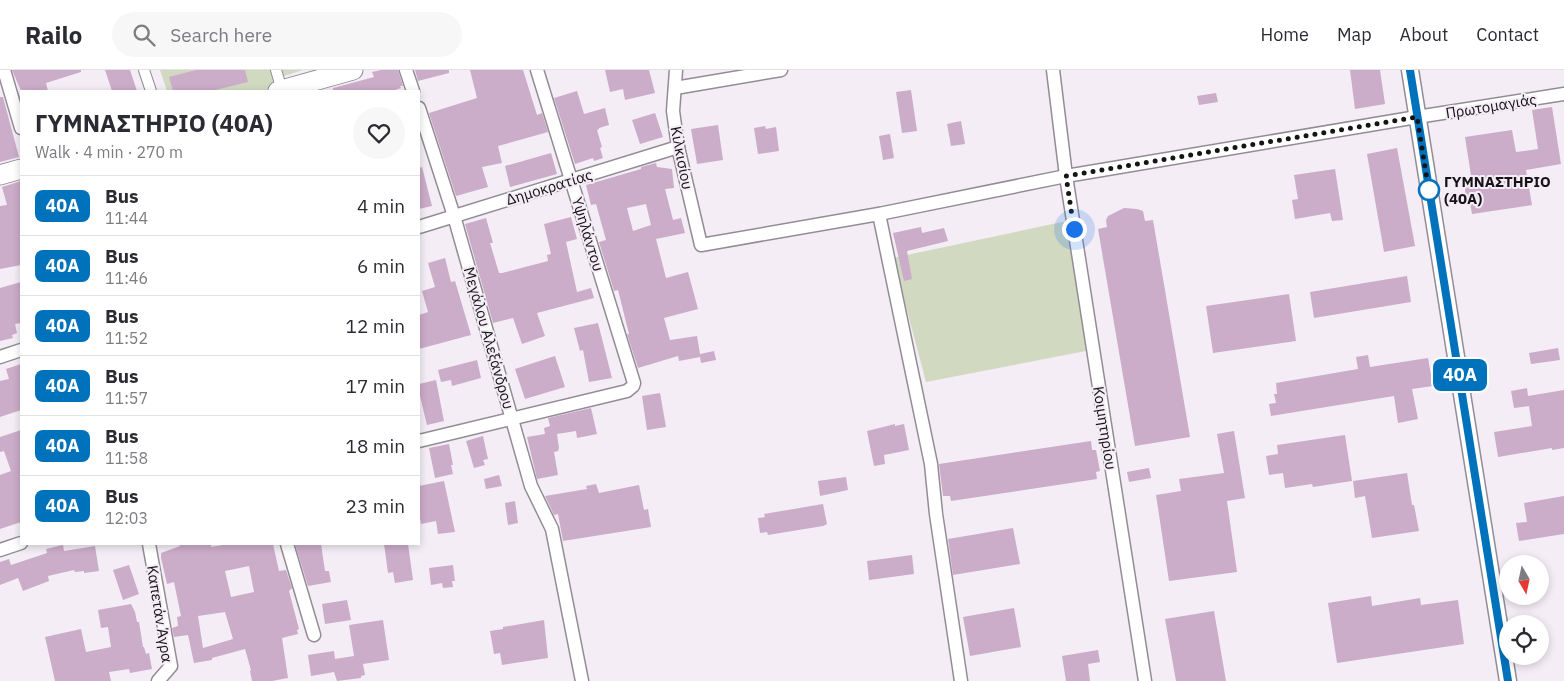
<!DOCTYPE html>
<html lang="en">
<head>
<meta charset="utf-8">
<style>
	body { margin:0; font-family:"IBM Plex Sans",sans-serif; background:#f7f7f7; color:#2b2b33; height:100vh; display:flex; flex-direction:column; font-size:19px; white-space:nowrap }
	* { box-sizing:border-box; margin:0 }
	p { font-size:16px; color:#7c7c81 }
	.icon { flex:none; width:28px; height:28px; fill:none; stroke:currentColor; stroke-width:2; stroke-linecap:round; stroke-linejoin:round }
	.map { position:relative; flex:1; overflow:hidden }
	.side { position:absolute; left:20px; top:20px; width:400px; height:455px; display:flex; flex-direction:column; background:#fff; border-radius:0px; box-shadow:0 2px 8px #0003 }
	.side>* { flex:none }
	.badge { padding:0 10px; border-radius:8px; font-size:18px; line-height:32px }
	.needle { width:32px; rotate:171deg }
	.tools { position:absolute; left:1499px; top:485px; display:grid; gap:10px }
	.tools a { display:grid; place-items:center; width:50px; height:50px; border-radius:50%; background:#fff; box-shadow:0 2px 8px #0003; font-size:25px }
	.you { position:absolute; width:25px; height:25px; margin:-12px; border:4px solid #fff; border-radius:50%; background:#1a73e8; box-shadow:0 0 0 8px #1a73e833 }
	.map>.badge { position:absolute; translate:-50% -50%; box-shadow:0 0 0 2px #fff }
	.round { display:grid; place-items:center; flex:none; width:52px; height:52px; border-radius:26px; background:#f7f7f7 }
	.headline { display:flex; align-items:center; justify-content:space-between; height:85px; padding:0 15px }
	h1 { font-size:24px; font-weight:700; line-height:38px }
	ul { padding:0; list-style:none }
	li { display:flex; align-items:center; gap:15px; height:60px; padding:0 15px; border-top:1px solid #e1e1e2 }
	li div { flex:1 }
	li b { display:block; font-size:19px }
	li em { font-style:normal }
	li .badge { min-width:55px; font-weight:700; text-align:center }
	header { display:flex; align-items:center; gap:30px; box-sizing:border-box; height:70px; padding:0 25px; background:#fff; border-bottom:1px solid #e1e1e2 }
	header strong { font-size:24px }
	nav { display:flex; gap:28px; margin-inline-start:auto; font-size:18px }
	.search { width:350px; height:45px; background:#f7f7f7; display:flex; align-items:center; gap:12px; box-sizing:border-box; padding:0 18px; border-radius:28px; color:#7c7c81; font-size:19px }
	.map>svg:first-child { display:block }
	.green { fill:#d1d9c1 }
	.building { fill:#cbacc9; fill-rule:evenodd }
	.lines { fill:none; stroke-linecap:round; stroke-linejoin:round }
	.pedestrian-casing { stroke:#938c95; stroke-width:12 }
	.minor-casing { stroke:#938c95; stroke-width:15 }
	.tertiary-casing { stroke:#938c95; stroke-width:19 }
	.secondary-casing { stroke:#938c95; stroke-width:21 }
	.pedestrian { stroke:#fff; stroke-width:10 }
	.minor { stroke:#fff; stroke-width:12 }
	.tertiary { stroke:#fff; stroke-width:16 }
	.secondary { stroke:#fff; stroke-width:19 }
	.line-casing { stroke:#fff; stroke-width:11 }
	.line { stroke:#0072bc; stroke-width:8 }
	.walk { stroke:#161417; stroke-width:5; stroke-dasharray:0 9 }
	.stop-dot { fill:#fff; stroke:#0072bc; stroke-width:2.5 }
	.labels { text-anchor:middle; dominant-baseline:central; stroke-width:4; stroke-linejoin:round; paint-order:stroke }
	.street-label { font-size:15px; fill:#161417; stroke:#f4edf6 }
	.stop-label { font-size:15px; font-weight:bold; fill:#161417; stroke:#f4edf6; text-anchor:start }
</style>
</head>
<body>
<header>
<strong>Railo</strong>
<div class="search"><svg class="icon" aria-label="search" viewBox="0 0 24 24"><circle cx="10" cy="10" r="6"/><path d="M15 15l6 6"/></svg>Search here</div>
<nav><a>Home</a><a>Map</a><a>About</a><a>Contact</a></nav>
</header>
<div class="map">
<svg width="1564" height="611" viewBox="0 0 1564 611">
	<rect width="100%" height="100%" fill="#f4edf6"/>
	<!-- green -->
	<g class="green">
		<polygon points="160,0 303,0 284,6 277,19 270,21 167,21"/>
		<polygon points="1067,151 1091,280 926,312 893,188"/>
	</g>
	<!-- building -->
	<g class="building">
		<polygon points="12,0 81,0 81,2 46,13 48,21 21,21"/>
		<polygon points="105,0 130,0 137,21 112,21"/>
		<polygon points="196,0 245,0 248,12 211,21 173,21 169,7"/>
		<polygon points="381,0 398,0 403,16 400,16 401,18 395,20 395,21 333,21 333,18 374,7 372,2"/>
		<polygon points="415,0 449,0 449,3 418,11"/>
		<polygon points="470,0 523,0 537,45 542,43 548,62 498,76 502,93 482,97 488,117 456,126 429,43 477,28"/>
		<polygon points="605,0 649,0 655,23 625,30 623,19 610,22"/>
		<polygon points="1350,0 1380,0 1385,34 1355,39"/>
		<polygon points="911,20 917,61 902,63 896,22"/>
		<polygon points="577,21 584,44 605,38 609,55 599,58 599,59 597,60 602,77 600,78 603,88 594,91 593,88 575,94 554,28"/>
		<polygon points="1216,23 1218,32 1199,35 1197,26"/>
		<polygon points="0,27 3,27 19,87 0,92"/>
		<polygon points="1552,37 1561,94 1526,100 1532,135 1472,144 1469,127 1466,127 1464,113 1472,112 1465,67 1512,60 1516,82 1538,79 1532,40"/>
		<polygon points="655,43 663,67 640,74 632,50"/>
		<polygon points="961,51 965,74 951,76 947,54"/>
		<polygon points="718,55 723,90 697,94 691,59"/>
		<polygon points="765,56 766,59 776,57 779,81 758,84 754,58"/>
		<polygon points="890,64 894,88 883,90 879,66"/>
		<polygon points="1397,78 1415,176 1384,182 1367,84"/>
		<polygon points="551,83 557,104 510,117 505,96"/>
		<path d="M 656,93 L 657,97 L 672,99 L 674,118 L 665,119 L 673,150 L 681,148 L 685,163 L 656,169 L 666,208 L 688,202 L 698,239 L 664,248 L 670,270 L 697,266 L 700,284 L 714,281 L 716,290 L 701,293 L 700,287 L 679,291 L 678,286 L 638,298 L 627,264 L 629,264 L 618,220 L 614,221 L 599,172 L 606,170 L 596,134 L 591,135 L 586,115 L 641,99 L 641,97 ZM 646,134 L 651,155 L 633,161 L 627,138 Z"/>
		<polygon points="422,97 432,136 419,139 419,98"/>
		<polygon points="1335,99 1343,150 1332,151 1330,143 1295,149 1292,130 1298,129 1294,105"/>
		<polygon points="21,111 21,195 0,199 0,136 7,135 2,117"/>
		<polygon points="1124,138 1137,139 1143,141 1145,151 1153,150 1190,367 1135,376 1098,159 1107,157 1106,150 1108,146"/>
		<polygon points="571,147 577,169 566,172 577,222 591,218 594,228 537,243 545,266 522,274 513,248 493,253 465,154 486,148 493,173 490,173 499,203 502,203 548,191 547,185 551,184 544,154"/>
		<polygon points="921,157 922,163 944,158 948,171 907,181 912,209 904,211 893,163"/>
		<polygon points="445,188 451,212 455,211 471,265 419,279 419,245 428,242 422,221 435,217 428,193"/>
		<polygon points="1407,206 1411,232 1314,248 1310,222"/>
		<polygon points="21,212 21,253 15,254 17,263 12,265 13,268 0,271 0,218"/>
		<polygon points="1289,224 1296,271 1213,283 1206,236"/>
		<polygon points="598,253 612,308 589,312 583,280 580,281 574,258"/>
		<polygon points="1558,278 1560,290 1531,294 1529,283"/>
		<polygon points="1368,285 1370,297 1428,288 1433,316 1412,319 1418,349 1398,353 1394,326 1271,346 1269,334 1276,333 1274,324 1277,324 1276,313 1358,299 1356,287"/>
		<polygon points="555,286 565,317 525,329 515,299"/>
		<polygon points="477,290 481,308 452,316 451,310 441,312 438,300"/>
		<polygon points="21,294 21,340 0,347 0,311 9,309 6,299"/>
		<polygon points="436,310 444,351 427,355 419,322 419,314"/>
		<polygon points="1527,318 1528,326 1564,320 1564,378 1552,380 1552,378 1498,387 1494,362 1532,356 1529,336 1514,338 1511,321"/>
		<polygon points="660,323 666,357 647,360 642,326"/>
		<polygon points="591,338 597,364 577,368 576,361 557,364 559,378 558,381 554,382 558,405 537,409 527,367 545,364 544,358 550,356 548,348"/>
		<polygon points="895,354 895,356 904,354 909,380 884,385 885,394 874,396 867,361"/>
		<polygon points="21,360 21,452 0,459 0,405 11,401 4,381 0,382 0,367"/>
		<polygon points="1234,361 1245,428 1227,431 1237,502 1169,511 1156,425 1181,421 1179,409 1224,403 1217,364"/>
		<polygon points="1345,365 1352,411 1313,417 1312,414 1285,418 1283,403 1269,405 1266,386 1278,384 1277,375"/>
		<polygon points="483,366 488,389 483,390 485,395 474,398 466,371"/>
		<polygon points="1091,371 1092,380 1096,380 1100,401 1096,402 1097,409 951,431 950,426 943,426 939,394"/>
		<polygon points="449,374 453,395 451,395 453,404 435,408 429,378"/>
		<polygon points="1149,398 1151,408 1129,412 1127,402"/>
		<polygon points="1407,403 1412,435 1414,435 1419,461 1372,468 1365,426 1355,428 1353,411"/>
		<polygon points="499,405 502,416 486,419 484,409"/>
		<polygon points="846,407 848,420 820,426 818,411"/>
		<polygon points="444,411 455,462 438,464 436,451 421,454 419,443 419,416"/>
		<polygon points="596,414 599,423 639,415 644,440 648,439 651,457 563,471 558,444 554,445 545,426 587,419 586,416"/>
		<polygon points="1564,426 1564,464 1519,471 1516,453 1527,452 1524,433"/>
		<polygon points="515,431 518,453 508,455 505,433"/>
		<polygon points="823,434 827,454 823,456 768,465 767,462 760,463 758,448 765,447 764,444"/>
		<polygon points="1013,458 1020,494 953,505 948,469"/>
		<path d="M 179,474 L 211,474 L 211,477 L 228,474 L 273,474 L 279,501 L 286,500 L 292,518 L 289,521 L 299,559 L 297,560 L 298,564 L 282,568 L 288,608 L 272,611 L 252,611 L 250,601 L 251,600 L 245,579 L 212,588 L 212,590 L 194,593 L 188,565 L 174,567 L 172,558 L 178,556 L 177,547 L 181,546 L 174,512 L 167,514 L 161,488 L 161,483 L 180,476 ZM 249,496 L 254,522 L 231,527 L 225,501 ZM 225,542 L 233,569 L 203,578 L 198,546 Z"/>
		<polygon points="295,474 321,474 325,501 329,501 331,512 308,516"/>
		<polygon points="384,474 408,474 413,510 395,513 393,502 388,503"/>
		<polygon points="63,475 64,481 95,476 99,501 84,503 84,501 75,502 74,500 48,506 49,511 23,521 18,508 0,515 0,492 9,489 11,495 47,483 46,479"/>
		<polygon points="912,485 914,504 869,510 867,491"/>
		<polygon points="129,495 139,524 123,530 113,500"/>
		<polygon points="453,495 455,511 452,511 453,517 443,518 442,513 431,515 429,498"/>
		<polygon points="1371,526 1372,536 1420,528 1421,535 1458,530 1464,574 1337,593 1328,533"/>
		<polygon points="347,530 351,550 325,554 322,534"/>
		<polygon points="131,534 135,542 137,552 139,552 143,577 144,577 146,584 149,583 152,599 130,603 129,599 109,602 111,611 55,611 45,567 81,559 86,582 111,577 108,557 101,558 98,540"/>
		<polygon points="1014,538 1021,577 970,586 963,547"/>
		<polygon points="1214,541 1226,611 1176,611 1165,549"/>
		<polygon points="383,550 389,590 363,594 365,605 361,606 361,608 337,611 334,602 311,606 308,585 334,581 335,589 354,586 349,555"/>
		<polygon points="544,550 548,588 502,595 500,583 494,584 490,561 503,559 503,557"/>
		<polygon points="1098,580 1100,592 1088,594 1090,611 1066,611 1062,586"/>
	</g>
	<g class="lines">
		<defs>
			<g id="pedestrian">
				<polyline points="144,0 151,21"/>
				<polyline points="276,0 282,20"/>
			</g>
			<g id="minor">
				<polyline points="4,0 21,58"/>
				<polyline points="406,0 413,21"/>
				<polyline points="676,0 673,41 678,77 701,175 879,144 1066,106 1417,47 1564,24"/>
				<polyline points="1053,0 1066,106 1145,611"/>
				<polyline points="675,18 781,0"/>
				<polyline points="419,38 454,146 531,416 552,459 582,611"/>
				<polyline points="879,144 931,394 936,444 961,611"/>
				<polyline points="419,157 678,77"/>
				<polyline points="0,287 21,280"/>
				<polyline points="419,371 627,321 633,316 634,313 537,0"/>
				<polyline points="149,474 171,596 158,611"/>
				<polyline points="287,474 314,565"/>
				<polyline points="0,480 21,473"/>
			</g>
			<polyline id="tertiary" points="1410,0 1508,611"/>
			<g id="secondary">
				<polyline points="278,21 353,0"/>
				<polyline points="0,105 21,99"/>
			</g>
		</defs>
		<!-- pedestrian casing -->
		<use href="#pedestrian" class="pedestrian-casing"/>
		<!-- minor casing -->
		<use href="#minor" class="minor-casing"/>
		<!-- tertiary casing -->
		<use href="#tertiary" class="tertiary-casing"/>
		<!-- secondary casing -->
		<use href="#secondary" class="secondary-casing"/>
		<!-- pedestrian -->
		<use href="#pedestrian" class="pedestrian"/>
		<!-- minor -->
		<use href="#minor" class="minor"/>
		<!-- tertiary -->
		<use href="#tertiary" class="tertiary"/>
		<!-- secondary -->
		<use href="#secondary" class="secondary"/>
	</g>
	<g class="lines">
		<defs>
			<polyline id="line" points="1410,0 1508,611"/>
		</defs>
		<!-- line casing -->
		<use href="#line" class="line-casing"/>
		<!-- line -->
		<use href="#line" class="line"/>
		<!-- walk -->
		<polyline class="walk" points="1074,159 1066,106 1417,47 1429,122 1429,120"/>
	</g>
	<!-- markers -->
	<circle class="stop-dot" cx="1429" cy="120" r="10"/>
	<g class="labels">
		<!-- street labels -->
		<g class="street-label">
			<text transform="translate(1491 36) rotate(-9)">Πρωτομαγιάς</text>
			<text transform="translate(682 88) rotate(79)">Κιλκισίου</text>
			<text transform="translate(549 117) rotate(-17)">Δημοκρατίας</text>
			<text transform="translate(588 164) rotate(73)">Υψηλάντου</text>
			<text transform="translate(489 268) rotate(74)">Μεγάλου Αλεξάνδρου</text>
			<text transform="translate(1105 358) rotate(81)">Κοιμητηρίου</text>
			<text transform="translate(160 544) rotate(81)">Καπετάν Άγρα</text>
		</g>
		<!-- stop labels -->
		<g class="stop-label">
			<text x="1444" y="111">ΓΥΜΝΑΣΤΗΡΙΟ<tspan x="1444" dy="17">(40Α)</tspan></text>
		</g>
	</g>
</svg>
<div class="tools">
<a><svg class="needle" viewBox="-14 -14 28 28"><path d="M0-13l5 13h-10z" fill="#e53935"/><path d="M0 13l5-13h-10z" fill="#7c7c81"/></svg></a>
<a><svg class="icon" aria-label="locate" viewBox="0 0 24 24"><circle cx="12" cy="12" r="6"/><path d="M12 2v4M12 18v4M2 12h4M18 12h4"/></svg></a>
</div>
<div class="you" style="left:1074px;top:159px"></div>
<b class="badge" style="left:1460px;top:305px;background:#0072bc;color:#fff">40Α</b>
<section class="side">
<div class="headline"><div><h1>ΓΥΜΝΑΣΤΗΡΙΟ (40Α)</h1><p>Walk · 4 min · 270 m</p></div><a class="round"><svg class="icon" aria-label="heart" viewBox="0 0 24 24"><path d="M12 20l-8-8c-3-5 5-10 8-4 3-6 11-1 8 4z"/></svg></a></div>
<ul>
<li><span class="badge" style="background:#0072bc;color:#fff">40Α</span><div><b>Bus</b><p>11:44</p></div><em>4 min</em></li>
<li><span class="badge" style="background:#0072bc;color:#fff">40Α</span><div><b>Bus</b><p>11:46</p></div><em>6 min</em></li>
<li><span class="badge" style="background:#0072bc;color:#fff">40Α</span><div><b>Bus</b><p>11:52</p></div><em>12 min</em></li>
<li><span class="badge" style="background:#0072bc;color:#fff">40Α</span><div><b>Bus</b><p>11:57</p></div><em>17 min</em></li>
<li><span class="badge" style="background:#0072bc;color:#fff">40Α</span><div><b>Bus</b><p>11:58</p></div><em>18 min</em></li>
<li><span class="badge" style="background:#0072bc;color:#fff">40Α</span><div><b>Bus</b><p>12:03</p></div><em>23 min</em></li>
</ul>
</section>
</div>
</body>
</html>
